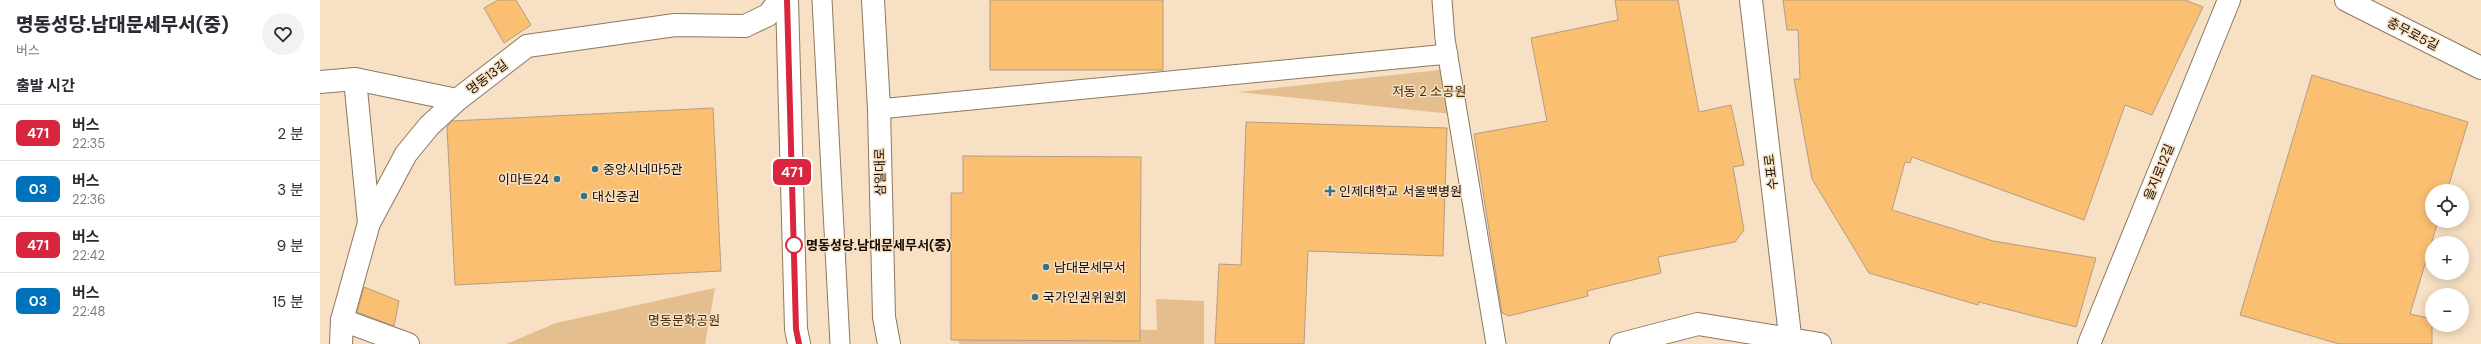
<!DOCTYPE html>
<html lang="ko">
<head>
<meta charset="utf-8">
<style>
	body { margin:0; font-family:"DM Sans","Noto Sans KR",sans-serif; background:#f2f2f3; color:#2b2b33; height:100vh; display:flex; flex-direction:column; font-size:15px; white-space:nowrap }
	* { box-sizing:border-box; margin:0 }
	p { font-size:13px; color:#7c7c81 }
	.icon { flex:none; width:22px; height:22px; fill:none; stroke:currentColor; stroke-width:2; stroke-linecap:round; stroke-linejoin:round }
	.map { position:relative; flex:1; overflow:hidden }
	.details { display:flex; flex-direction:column; background:#fff; width:320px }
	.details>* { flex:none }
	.badge { padding:0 8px; border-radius:6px; font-size:14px; line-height:26px }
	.buttons { position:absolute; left:2105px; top:184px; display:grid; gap:8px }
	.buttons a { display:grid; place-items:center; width:44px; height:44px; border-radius:50%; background:#fff; box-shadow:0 2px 10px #0003; font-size:20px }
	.map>.badge { position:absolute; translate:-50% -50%; box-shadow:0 0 0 2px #fff }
	h2 { padding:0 16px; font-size:15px; line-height:36px }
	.round { display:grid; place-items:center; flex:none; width:42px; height:42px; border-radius:21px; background:#f2f2f3 }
	.summary { display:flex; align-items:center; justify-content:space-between; height:68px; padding:0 16px }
	h1 { font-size:19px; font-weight:800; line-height:30px }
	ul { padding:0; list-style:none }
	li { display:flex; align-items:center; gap:12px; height:56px; padding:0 16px; border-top:1px solid #e1e1e2 }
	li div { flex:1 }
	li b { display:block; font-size:15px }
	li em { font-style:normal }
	li .badge { min-width:44px; font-weight:700; text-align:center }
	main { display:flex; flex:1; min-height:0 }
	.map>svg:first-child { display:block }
	.green { fill:#e5be8f }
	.building { fill:#fbbf72; stroke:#b39d82 }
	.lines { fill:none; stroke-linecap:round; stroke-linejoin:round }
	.service-casing { stroke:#8e795f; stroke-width:21 }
	.minor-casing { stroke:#8e795f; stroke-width:24 }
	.tertiary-casing { stroke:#8e795f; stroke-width:24 }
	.secondary-casing { stroke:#8e795f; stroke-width:24 }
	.primary-casing { stroke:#8e795f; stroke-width:24 }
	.service { stroke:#fff; stroke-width:19 }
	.minor { stroke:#fff; stroke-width:22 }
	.tertiary { stroke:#fff; stroke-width:22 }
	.secondary { stroke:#fff; stroke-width:22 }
	.primary { stroke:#fff; stroke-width:22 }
	.line-casing { stroke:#fff; stroke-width:9 }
	.line { stroke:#d7263d; stroke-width:6 }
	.poi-dot { fill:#337287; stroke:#f7e0c3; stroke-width:1.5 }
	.stop-dot { fill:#fff; stroke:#d7263d; stroke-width:2 }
	.labels { text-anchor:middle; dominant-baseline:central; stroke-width:3; stroke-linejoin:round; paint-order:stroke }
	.street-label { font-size:13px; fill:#150d04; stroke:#f7e0c3 }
	.park-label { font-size:13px; fill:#452e0b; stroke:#f7e0c3 }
	.poi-label { font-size:13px; fill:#150d04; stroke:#f7e0c3; text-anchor:start }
	.stop-label { font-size:13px; font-weight:bold; fill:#150d04; stroke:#f7e0c3; text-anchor:start }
</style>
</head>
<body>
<main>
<section class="details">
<div class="summary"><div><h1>명동성당.남대문세무서(중)</h1><p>버스</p></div><a class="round"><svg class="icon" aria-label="heart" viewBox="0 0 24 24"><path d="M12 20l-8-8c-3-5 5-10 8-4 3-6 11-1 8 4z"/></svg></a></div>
<h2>출발 시간</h2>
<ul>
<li><span class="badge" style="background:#d7263d;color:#fff">471</span><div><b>버스</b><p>22:35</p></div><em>2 분</em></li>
<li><span class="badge" style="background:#0072bc;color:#fff">03</span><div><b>버스</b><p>22:36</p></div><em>3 분</em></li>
<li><span class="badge" style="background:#d7263d;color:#fff">471</span><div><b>버스</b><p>22:42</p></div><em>9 분</em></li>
<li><span class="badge" style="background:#0072bc;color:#fff">03</span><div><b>버스</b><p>22:48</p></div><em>15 분</em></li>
</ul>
</section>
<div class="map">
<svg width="2161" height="344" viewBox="0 0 2161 344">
	<rect width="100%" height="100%" fill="#f7e0c3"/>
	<!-- green -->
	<g class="green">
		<polygon points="1128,69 1132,114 918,92"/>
		<polygon points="395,288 385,344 186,344 236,323"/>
		<polygon points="836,299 884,301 884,344 640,344 629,327 837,330"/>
	</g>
	<!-- building -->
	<g class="building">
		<polygon points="178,0 196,0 211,25 184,43 164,8"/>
		<rect x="670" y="0" width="173" height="70"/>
		<polygon points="1295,0 1358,0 1379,112 1411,105 1424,165 1413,167 1424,230 1415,242 1338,257 1341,273 1267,291 1268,296 1189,316 1182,313 1154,134 1227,121 1211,38 1298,20"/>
		<polygon points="1463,0 1865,0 1883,7 1832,115 1805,105 1764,220 1592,157 1590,163 1585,162 1572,210 1673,241 1776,258 1756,327 1659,302 1658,305 1549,273 1492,179 1474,79 1480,79 1478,30 1467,30"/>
		<polygon points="1992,75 2148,122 2127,191 2112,191 2112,221 2118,221 2090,314 2112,319 2112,344 2019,344 1920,315"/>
		<polygon points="393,108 401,271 135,285 127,127 132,121"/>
		<polygon points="926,122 1127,128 1123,256 988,251 984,344 895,344 899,264 921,265"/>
		<polygon points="643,156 821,157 820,341 631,340 631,193 643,193"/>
		<polygon points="44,287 79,301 74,326 37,312"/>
	</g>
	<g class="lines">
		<defs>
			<g id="service">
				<polyline points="502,0 520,344"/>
				<polyline points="1122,0 1125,39 1176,344"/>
				<polyline points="559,109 1128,54"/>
			</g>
			<g id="minor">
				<polyline points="2026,0 2161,68"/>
				<polyline points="35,79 49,223"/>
				<polyline points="0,82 35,79 137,100"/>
				<polyline points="22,320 88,344"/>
				<polyline points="21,344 22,320 49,223 86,154 109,126 137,100 207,46 355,25 425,26 448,15 460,0"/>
				<polyline points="1769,344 1909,0"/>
			</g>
			<polyline id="tertiary" points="1431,0 1471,344"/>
			<polyline id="secondary" points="1301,344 1378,324 1500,344"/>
			<g id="primary">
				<polyline points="467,0 476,329 479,344"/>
				<polyline points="553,0 559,109 564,317 569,344"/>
			</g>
		</defs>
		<!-- service casing -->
		<use href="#service" class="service-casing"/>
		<!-- minor casing -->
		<use href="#minor" class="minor-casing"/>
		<!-- tertiary casing -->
		<use href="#tertiary" class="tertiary-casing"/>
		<!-- secondary casing -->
		<use href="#secondary" class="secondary-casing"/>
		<!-- primary casing -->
		<use href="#primary" class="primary-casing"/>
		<!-- service -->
		<use href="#service" class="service"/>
		<!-- minor -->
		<use href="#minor" class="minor"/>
		<!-- tertiary -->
		<use href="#tertiary" class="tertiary"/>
		<!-- secondary -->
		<use href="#secondary" class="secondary"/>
		<!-- primary -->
		<use href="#primary" class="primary"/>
	</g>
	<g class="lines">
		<defs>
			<polyline id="line" points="467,0 476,329 479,344"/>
		</defs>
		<!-- line casing -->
		<use href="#line" class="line-casing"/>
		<!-- line -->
		<use href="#line" class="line"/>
	</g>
	<!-- markers -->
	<g class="poi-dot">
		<circle cx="275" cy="169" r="4"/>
		<circle cx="237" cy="179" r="4"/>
		<path d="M1008 185h4v4h4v4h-4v4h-4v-4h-4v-4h4z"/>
		<circle cx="264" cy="196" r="4"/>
		<circle cx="726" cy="267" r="4"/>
		<circle cx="715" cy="297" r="4"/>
	</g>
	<circle class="stop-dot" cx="474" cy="245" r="8"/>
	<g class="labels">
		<!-- street labels -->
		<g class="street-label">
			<text transform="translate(2093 34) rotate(27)">충무로5길</text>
			<text transform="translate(167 77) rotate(-37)">명동13길</text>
			<text transform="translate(560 172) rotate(-91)">삼일대로</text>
			<text transform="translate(1451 172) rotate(-97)">수표로</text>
			<text transform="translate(1839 172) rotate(-68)">을지로12길</text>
		</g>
		<!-- park labels -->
		<g class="park-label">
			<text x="1109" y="91">저동 2 소공원</text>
			<text x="364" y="320">명동문화공원</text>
		</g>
		<!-- poi labels -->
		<g class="poi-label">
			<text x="283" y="169">중앙시네마5관</text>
			<text x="229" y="179" text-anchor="end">이마트24</text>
			<text x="1019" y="191">인제대학교 서울백병원</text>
			<text x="272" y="196">대신증권</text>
			<text x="734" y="267">남대문세무서</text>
			<text x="723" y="297">국가인권위원회</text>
		</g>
		<!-- stop labels -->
		<g class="stop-label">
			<text x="486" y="245">명동성당.남대문세무서(중)</text>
		</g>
	</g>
</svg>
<div class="buttons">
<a><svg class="icon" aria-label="locate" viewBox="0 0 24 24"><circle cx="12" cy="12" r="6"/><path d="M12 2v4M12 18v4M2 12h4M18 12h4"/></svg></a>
<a>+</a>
<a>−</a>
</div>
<b class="badge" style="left:472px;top:172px;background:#d7263d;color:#fff">471</b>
</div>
</main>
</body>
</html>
